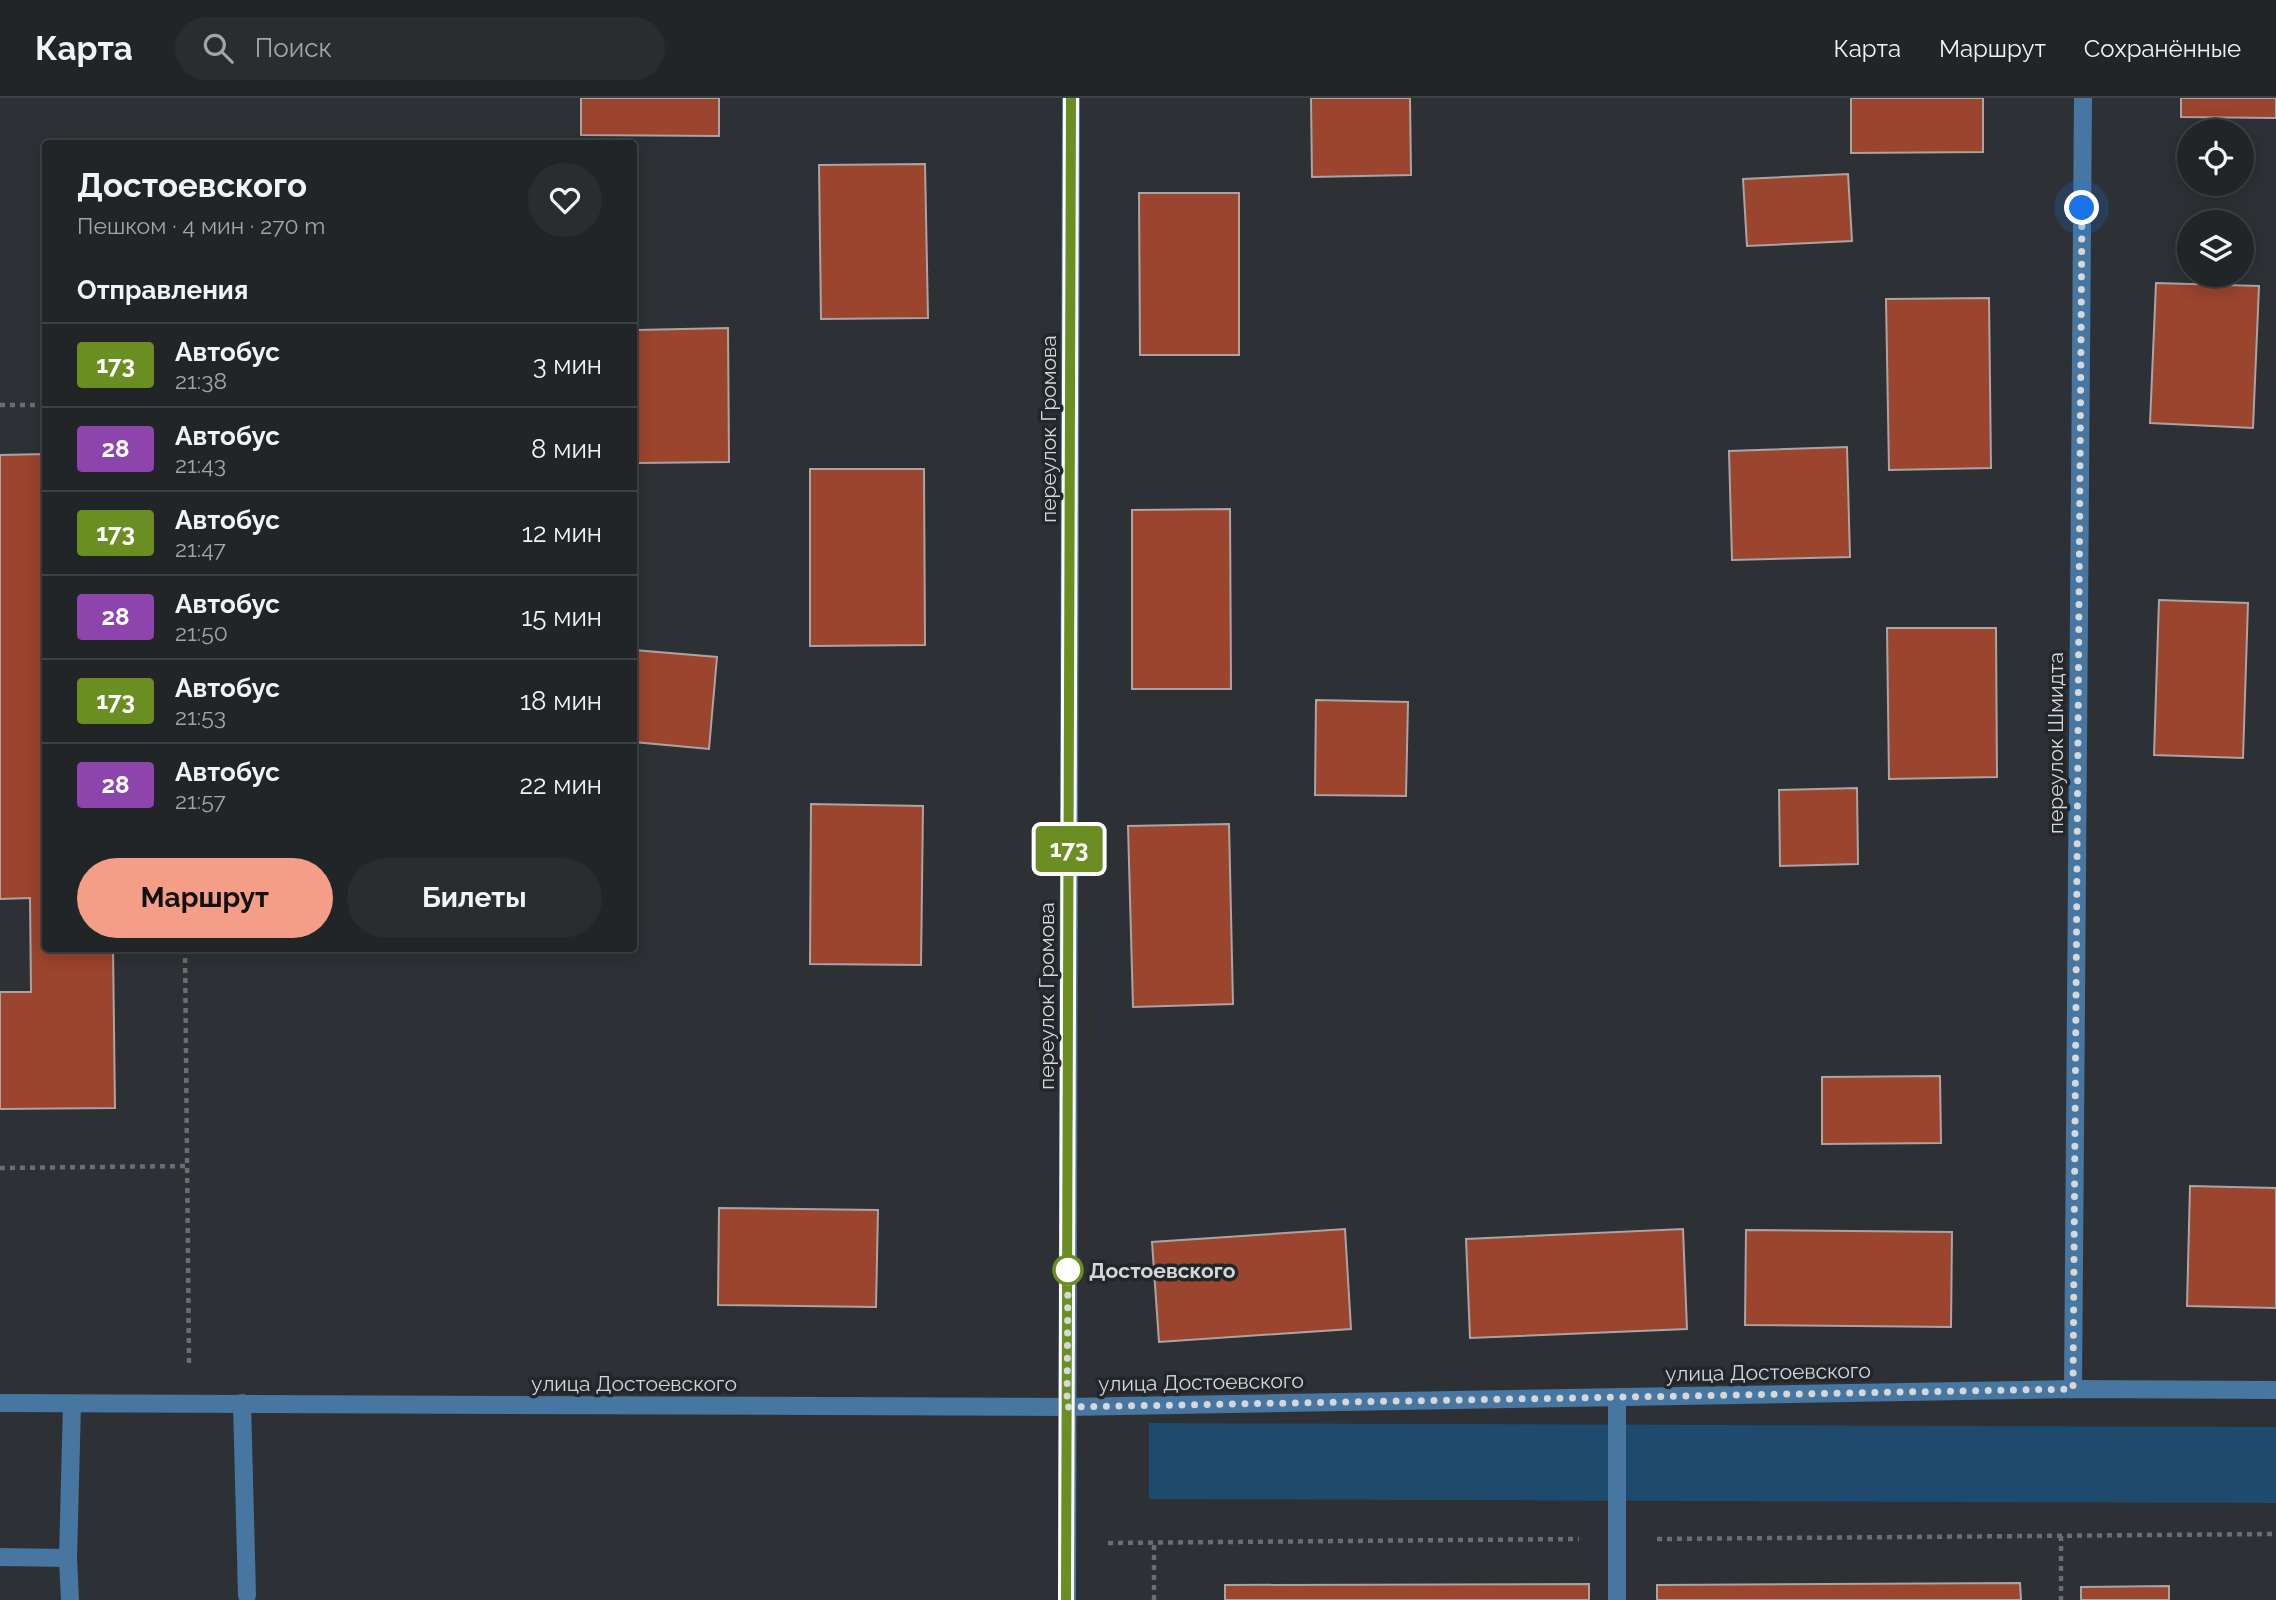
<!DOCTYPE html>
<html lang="ru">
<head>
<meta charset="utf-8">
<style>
	body { margin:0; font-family:Raleway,sans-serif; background:#2a2d30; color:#f1f3f6; height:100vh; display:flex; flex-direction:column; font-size:26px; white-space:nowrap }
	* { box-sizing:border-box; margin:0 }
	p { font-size:23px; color:#a2a5a8 }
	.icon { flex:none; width:38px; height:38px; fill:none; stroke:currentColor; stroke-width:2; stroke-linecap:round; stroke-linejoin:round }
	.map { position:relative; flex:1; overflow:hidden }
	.side { position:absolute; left:42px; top:42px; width:595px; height:812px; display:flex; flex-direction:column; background:#222528; border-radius:7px; box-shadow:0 4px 18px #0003,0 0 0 2px #3f4245 }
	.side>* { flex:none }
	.badge { padding:0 14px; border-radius:5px; font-size:24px; line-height:46px }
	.fabs { position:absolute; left:2177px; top:21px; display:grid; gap:14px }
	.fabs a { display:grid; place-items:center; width:77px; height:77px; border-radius:50%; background:#222528; box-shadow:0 4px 18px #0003,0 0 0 2px #3f4245; font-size:35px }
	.you { position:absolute; width:35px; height:35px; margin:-18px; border:5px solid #fff; border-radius:50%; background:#1a73e8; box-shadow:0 0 0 10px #1a73e833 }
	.map>.badge { position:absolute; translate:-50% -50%; box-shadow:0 0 0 4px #fff }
	h2 { padding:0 35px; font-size:26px; line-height:63px }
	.round { display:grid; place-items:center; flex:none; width:74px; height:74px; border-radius:37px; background:#2a2d30 }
	.headline { display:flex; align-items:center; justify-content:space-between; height:119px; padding:0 35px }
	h1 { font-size:33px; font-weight:700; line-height:52px }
	.cta { display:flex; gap:14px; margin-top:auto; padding:14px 35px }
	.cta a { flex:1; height:80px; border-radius:42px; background:#f49e88; color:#111; font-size:28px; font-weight:700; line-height:80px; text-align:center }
	.cta a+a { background:#2a2d30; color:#f1f3f6 }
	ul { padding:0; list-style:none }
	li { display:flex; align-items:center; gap:21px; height:84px; padding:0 35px; border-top:2px solid #3f4245 }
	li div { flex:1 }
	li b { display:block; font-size:26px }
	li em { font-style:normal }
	li .badge { min-width:77px; font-weight:700; text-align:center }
	header { display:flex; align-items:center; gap:42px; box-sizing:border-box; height:98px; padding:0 35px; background:#222528; border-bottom:2px solid #3f4245 }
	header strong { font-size:33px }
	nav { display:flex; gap:38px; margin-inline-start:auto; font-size:24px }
	.search { width:490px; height:63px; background:#2a2d30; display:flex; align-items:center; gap:18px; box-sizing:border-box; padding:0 24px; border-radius:38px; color:#a2a5a8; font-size:26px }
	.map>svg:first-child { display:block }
	.green { fill:#1d4a6d }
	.building { fill:#9b442e; stroke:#aca4a2; stroke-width:2 }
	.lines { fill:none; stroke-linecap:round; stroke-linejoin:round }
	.path { stroke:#6a6e71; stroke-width:4.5; stroke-dasharray:5 5; stroke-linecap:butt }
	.minor { stroke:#4777a0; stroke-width:18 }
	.line-casing { stroke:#fff; stroke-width:16 }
	.line { stroke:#6b8e23; stroke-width:10 }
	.walk { stroke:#d5d7da; stroke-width:7; stroke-dasharray:0 12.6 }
	.stop-dot { fill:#fff; stroke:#6b8e23; stroke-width:3.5 }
	.labels { text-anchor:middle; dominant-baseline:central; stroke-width:7; stroke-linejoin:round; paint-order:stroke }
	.street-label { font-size:21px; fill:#d5d7da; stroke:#23272b }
	.stop-label { font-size:21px; font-weight:bold; fill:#d5d7da; stroke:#23272b; text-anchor:start }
</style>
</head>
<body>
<header>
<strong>Карта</strong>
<div class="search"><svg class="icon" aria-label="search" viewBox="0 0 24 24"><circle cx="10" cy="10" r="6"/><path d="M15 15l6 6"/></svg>Поиск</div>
<nav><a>Карта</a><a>Маршрут</a><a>Сохранённые</a></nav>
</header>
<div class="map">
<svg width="2276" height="1502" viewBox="0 0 2276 1502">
	<rect width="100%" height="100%" fill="#2d3135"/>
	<!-- green -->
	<polygon class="green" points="1149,1325 2276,1329 2276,1405 1149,1401"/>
	<!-- building -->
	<g class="building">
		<polygon points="581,0 719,0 719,38 581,37"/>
		<polygon points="1311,0 1410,0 1411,77 1312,79"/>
		<polygon points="1851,0 1983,0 1983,54 1851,55"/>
		<polygon points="2181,0 2276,0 2276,20 2181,19"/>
		<polygon points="925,66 928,220 821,221 819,67"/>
		<polygon points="1848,76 1852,143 1747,148 1743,81"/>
		<polygon points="1139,95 1239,95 1239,257 1140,257"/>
		<polygon points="2156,185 2259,188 2253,330 2150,325"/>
		<polygon points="1989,200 1991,370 1889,372 1886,201"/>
		<polygon points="728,230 729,364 638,365 637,232"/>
		<polygon points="1847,349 1850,459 1732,462 1729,353"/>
		<polygon points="46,356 46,850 113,850 115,1010 0,1011 0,894 31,894 30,800 0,801 0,357"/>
		<polygon points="810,371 924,371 925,547 810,548"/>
		<polygon points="1230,411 1231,591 1132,591 1132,412"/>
		<polygon points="2159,502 2248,505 2243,660 2154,657"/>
		<polygon points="1887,530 1996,530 1997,679 1889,681"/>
		<polygon points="634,552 717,559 709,651 634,644"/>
		<polygon points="1316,602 1408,604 1406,698 1315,697"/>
		<polygon points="1857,690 1858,766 1780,768 1779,692"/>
		<polygon points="811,706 923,708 921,867 810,866"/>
		<polygon points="1229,726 1233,906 1133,909 1128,728"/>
		<polygon points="1940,978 1941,1045 1822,1046 1822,979"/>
		<polygon points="2190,1088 2276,1090 2276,1210 2187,1208"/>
		<polygon points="719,1110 878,1112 876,1209 718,1207"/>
		<polygon points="1345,1131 1351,1231 1159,1244 1152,1144"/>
		<polygon points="1683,1131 1687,1231 1470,1240 1466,1141"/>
		<polygon points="1746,1132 1952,1134 1951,1229 1745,1227"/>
		<polygon points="2020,1485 2021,1502 1657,1502 1657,1487"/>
		<polygon points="1589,1486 1589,1502 1225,1502 1225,1487"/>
		<polygon points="2169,1488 2169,1502 2081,1502 2081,1489"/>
	</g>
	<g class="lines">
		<!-- path -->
		<g class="path">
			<polyline points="0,307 46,307"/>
			<polyline points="185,850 189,1267"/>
			<polyline points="0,1070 187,1068"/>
			<polyline points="2061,1438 2061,1502"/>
			<polyline points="1657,1441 2276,1436"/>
			<polyline points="1108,1445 1579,1441"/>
			<polyline points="1154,1502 1154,1444"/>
		</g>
		<!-- minor -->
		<g class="minor">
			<polyline points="2073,1291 2083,0"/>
			<polyline points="1617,1299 1617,1502"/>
			<polyline points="0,1305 1067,1309 2073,1291 2276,1292"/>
			<polyline points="242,1305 247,1497"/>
			<polyline points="0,1459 68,1460"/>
			<polyline points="70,1502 68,1460 72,1306"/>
			<polyline points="1067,1502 1071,0"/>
		</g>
	</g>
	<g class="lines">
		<defs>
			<polyline id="line" points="1066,1502 1071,0"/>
		</defs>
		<!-- line casing -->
		<use href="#line" class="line-casing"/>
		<!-- line -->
		<use href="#line" class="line"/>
		<!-- walk -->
		<polyline class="walk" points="1068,1172 1067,1309 2073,1291 2082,110"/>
	</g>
	<!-- markers -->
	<circle class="stop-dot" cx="1068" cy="1172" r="14"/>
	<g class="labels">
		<!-- street labels -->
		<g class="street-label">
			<text transform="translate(1048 331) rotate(-90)">переулок Громова</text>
			<text transform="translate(2055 645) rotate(-90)">переулок Шмидта</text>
			<text transform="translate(1046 898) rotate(-90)">переулок Громова</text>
			<text transform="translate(1768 1274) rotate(-1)">улица Достоевского</text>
			<text transform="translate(1201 1284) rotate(-1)">улица Достоевского</text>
			<text x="634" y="1285">улица Достоевского</text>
		</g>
		<!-- stop labels -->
		<g class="stop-label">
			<text x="1089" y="1172">Достоевского</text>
		</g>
	</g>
</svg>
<div class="fabs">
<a><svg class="icon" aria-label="locate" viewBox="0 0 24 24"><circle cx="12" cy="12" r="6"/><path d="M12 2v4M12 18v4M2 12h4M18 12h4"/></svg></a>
<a><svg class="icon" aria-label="layers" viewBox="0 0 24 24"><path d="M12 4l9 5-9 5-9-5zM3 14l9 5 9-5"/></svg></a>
</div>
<div class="you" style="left:2082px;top:110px"></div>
<b class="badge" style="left:1069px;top:751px;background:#6b8e23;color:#fff">173</b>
<section class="side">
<div class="headline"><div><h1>Достоевского</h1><p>Пешком · 4 мин · 270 m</p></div><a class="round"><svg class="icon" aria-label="heart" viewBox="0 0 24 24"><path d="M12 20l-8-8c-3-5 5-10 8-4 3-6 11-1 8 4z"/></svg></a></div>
<h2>Отправления</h2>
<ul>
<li><span class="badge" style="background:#6b8e23;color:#fff">173</span><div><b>Автобус</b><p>21:38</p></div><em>3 мин</em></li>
<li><span class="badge" style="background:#8e44ad;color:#fff">28</span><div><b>Автобус</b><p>21:43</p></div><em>8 мин</em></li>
<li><span class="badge" style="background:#6b8e23;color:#fff">173</span><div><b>Автобус</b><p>21:47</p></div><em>12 мин</em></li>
<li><span class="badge" style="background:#8e44ad;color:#fff">28</span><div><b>Автобус</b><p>21:50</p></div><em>15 мин</em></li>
<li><span class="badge" style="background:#6b8e23;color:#fff">173</span><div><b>Автобус</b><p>21:53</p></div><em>18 мин</em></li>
<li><span class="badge" style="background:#8e44ad;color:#fff">28</span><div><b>Автобус</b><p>21:57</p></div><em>22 мин</em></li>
</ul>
<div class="cta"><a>Маршрут</a><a>Билеты</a></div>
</section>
</div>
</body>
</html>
